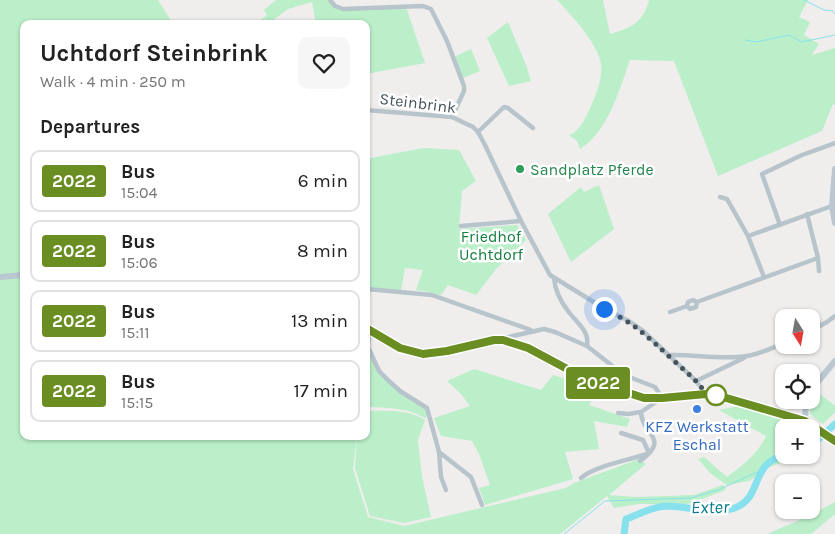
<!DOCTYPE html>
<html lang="en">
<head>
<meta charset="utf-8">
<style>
	body { margin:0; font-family:Karla,sans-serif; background:#f6f6f6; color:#222; height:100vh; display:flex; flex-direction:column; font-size:19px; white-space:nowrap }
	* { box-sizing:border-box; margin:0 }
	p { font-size:16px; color:#767676 }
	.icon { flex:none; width:28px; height:28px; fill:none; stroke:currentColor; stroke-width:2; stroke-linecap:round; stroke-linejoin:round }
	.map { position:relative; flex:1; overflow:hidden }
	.side { position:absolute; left:20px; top:20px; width:350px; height:420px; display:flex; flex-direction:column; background:#fff; border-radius:10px; box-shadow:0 1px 4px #0004 }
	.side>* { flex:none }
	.badge { padding:0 10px; border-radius:4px; font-size:18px; line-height:32px }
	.needle { width:32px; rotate:169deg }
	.controls { position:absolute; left:775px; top:309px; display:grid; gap:10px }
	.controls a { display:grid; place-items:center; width:45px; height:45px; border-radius:10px; background:#fff; box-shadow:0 1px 4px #0004; font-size:25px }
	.you { position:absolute; width:25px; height:25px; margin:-12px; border:4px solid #fff; border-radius:50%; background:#1a73e8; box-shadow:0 0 0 8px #1a73e833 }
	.map>.badge { position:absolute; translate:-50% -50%; box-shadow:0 0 0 2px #fff }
	h2 { padding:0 20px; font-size:19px; line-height:45px }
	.round { display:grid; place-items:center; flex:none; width:52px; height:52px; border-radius:10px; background:#f6f6f6 }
	.headline { display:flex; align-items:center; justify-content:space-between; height:85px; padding:0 20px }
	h1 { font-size:24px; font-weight:700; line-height:38px }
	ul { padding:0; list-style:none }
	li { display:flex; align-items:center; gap:15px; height:62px; margin:0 10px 8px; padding:0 10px; border:2px solid #e0e0e0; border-radius:10px }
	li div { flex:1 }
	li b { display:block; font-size:19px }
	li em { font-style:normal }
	li .badge { min-width:55px; font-weight:700; text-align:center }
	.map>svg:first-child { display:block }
	.green { fill:#baefc9 }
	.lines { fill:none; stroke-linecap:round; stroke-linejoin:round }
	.stream { stroke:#87e1ed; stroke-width:1 }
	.river { stroke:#87e1ed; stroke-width:7 }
	.street { stroke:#b8c4cb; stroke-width:4.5 }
	.secondary { stroke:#bac8d2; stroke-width:6 }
	.line-casing { stroke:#fff; stroke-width:11 }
	.line { stroke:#6b8e23; stroke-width:8 }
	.walk { stroke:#45535b; stroke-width:5; stroke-dasharray:0 9 }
	.leisure-dot { fill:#2e9e5b; stroke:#fff; stroke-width:2 }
	.stop-dot { fill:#fff; stroke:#6b8e23; stroke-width:2.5 }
	.shop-dot { fill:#3f7fe0; stroke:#fff; stroke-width:2 }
	.labels { text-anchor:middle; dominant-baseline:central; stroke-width:5; stroke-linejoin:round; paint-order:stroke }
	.street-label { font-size:16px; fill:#45535b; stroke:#fff }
	.leisure-label { font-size:16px; fill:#27864d; stroke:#fff; text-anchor:start }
	.park-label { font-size:16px; fill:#157d3f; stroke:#fff }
	.shop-label { font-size:16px; fill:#366cbe; stroke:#fff }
	.water-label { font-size:18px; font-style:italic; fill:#0b7c8b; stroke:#fff }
</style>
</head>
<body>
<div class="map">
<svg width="835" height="534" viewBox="0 0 835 534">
	<rect width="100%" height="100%" fill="#f0eded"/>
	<!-- green -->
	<g class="green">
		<polygon points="0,0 158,0 173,24 24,24 24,436 357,436 353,469 368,517 404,526 566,488 574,483 639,459 646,464 609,495 636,497 694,495 723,485 726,490 688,504 639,504 614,508 607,496 560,534 0,534"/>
		<polygon points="276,0 329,0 337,8 406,7 425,63 366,74 366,32 370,47 366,24 316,24 312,2 288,9 268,24 256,24 267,15 264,10"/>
		<path d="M 557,0 L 603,0 L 610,34 C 631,28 643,23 649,0 L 808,0 L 799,17 L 810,22 L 804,35 L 819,44 L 812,55 L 835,48 L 835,105 L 833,104 L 822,131 L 718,176 L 674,61 L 630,60 C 620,88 608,132 580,149 L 577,141 L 569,135 C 580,131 585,119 590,108 C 596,96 603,77 601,64 C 597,42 572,16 557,0 Z"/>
		<polygon points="508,22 526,65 531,81 509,86 487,38"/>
		<polygon points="471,49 480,71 463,78 454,57"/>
		<polygon points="423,148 459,150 476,181 462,191 459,229 517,225 526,240 496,269 476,295 448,285 441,295 429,293 431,287 429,292 416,290 423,270 405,268 401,291 366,288 366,159"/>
		<polygon points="599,185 614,229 571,262 548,214 581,187 584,192"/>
		<path d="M 366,344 L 383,377 L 422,404 L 429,415 L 425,418 C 407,407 387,408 366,407 Z"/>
		<polygon points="474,369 541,390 553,375 598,390 589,405 630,419 627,427 594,421 599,449 565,452 573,479 485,505 479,488 490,485 479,454 472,441 441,436 434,418 470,406 461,394 447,381"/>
		<polygon points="815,390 835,406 835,412 823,424 810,414 810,400"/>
		<path d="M 744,405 L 802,423 L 808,427 L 784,428 L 784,455 L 804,455 L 769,467 L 749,481 L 727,485 L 711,474 L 698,459 L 704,457 L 727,477 C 742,466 758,454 766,436 L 719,410 Z"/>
		<path d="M 366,411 C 387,411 407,409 425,420 L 418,440 L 422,476 L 431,517 L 404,523 L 370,516 L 355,468 L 357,436 L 366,436 Z"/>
		<polygon points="835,502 835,514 811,534 767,534 809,516"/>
	</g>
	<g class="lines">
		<!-- stream -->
		<g class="stream">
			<polyline points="804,0 824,10 833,11 835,14"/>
			<polyline points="745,40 756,42 789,35 802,42 835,35"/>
			<polyline points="564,534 605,501 691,498 718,490 762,470"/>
		</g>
		<!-- river -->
		<g class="river">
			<polyline points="811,446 835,424"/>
			<path d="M 624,534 L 626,519 C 640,514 651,507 666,506 C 688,506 720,517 739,506 C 762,494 751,462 786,455"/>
		</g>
		<!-- street -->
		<g class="street">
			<polyline points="330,0 335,6 343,9 423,6 431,9 447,41 464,86 464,91 452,117"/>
			<polyline points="366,110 452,117 473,127 478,132 485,145 521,221 550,275 605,309 629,321 642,330 696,381 706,394"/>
			<polyline points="478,132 504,107 508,108 533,128"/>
			<polyline points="720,197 727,199 748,236 764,277"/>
			<polyline points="807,214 818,258 819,271"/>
			<polyline points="780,225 762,174 802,155 835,143"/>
			<polyline points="461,226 521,221"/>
			<polyline points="748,236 832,206"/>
			<path d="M 554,278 C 555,290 561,302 568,311 C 576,322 590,331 587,346"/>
			<polyline points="367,289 432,295 531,330"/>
			<polyline points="697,302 696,307 690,309 687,306 688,302 693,300 697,302 818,258"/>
			<polyline points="670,312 687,306"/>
			<polyline points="370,330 368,347 379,371 389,381 400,391 427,408 439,452 441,477 446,490"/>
			<polyline points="811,331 827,322 835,316"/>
			<path d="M 500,339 L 544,329 L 555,332 L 587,346 L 624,375 L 655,387 L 662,398 L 641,412 C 641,434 672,438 640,461"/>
			<path d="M 668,355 C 694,354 721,360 747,356 C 760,354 772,348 784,343"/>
			<polyline points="696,381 744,358"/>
			<polyline points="618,413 628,414 641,412"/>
			<polyline points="621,433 643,440 649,453"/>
			<polyline points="439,452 471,477 482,505"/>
			<path d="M 581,478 C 594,466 629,460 647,454"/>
		</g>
		<!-- secondary -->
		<g class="secondary">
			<polyline points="835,169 832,206 835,223"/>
			<polyline points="0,277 24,275"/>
			<polyline points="366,328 400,348 423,354 447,351 494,340 503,340 527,348 586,379 644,398 662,398 706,394 716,395 805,421 835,441"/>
			<polyline points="811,390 835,361"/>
			<polyline points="805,421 806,400"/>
		</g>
	</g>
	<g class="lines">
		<defs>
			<polyline id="line" points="366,328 400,348 423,354 447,351 494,340 503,340 528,348 586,379 644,398 662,398 706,394 716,395 805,421 835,441"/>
		</defs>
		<!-- line casing -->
		<use href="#line" class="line-casing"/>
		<!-- line -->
		<use href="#line" class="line"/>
		<!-- walk -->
		<path class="walk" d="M 604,309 C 635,323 649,338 673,360 C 685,371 698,381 706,394 L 716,395"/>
	</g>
	<!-- markers -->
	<circle class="leisure-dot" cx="520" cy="169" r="5"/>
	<circle class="stop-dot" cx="716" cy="395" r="10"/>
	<circle class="shop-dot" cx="697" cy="409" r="5"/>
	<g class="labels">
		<!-- street labels -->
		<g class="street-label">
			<text transform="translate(418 103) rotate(7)">Steinbrink</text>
		</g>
		<!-- leisure labels -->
		<g class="leisure-label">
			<text x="530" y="169">Sandplatz Pferde</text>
		</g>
		<!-- park labels -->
		<g class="park-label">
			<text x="491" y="236">Friedhof<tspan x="491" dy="18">Uchtdorf</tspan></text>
		</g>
		<!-- shop labels -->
		<g class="shop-label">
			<text x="697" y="426">KFZ Werkstatt<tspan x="697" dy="18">Eschal</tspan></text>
		</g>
		<!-- water labels -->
		<g class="water-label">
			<text transform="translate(710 507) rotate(-1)">Exter</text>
		</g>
	</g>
</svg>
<div class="controls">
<a><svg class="needle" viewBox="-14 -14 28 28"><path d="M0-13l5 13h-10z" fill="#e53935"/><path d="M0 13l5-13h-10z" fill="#767676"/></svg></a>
<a><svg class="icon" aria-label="locate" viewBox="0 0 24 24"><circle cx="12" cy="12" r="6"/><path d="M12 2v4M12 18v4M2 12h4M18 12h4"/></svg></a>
<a>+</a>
<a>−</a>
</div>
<div class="you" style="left:604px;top:309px"></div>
<b class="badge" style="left:598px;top:383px;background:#6b8e23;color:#fff">2022</b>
<section class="side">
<div class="headline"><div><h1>Uchtdorf Steinbrink</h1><p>Walk · 4 min · 250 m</p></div><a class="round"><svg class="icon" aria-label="heart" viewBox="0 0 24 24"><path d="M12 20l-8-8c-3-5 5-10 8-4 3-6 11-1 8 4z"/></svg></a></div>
<h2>Departures</h2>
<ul>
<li><span class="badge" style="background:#6b8e23;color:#fff">2022</span><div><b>Bus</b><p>15:04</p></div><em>6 min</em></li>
<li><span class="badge" style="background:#6b8e23;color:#fff">2022</span><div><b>Bus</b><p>15:06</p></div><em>8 min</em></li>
<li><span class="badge" style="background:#6b8e23;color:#fff">2022</span><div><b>Bus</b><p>15:11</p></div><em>13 min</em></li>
<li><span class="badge" style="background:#6b8e23;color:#fff">2022</span><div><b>Bus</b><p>15:15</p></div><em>17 min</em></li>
</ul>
</section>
</div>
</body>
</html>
